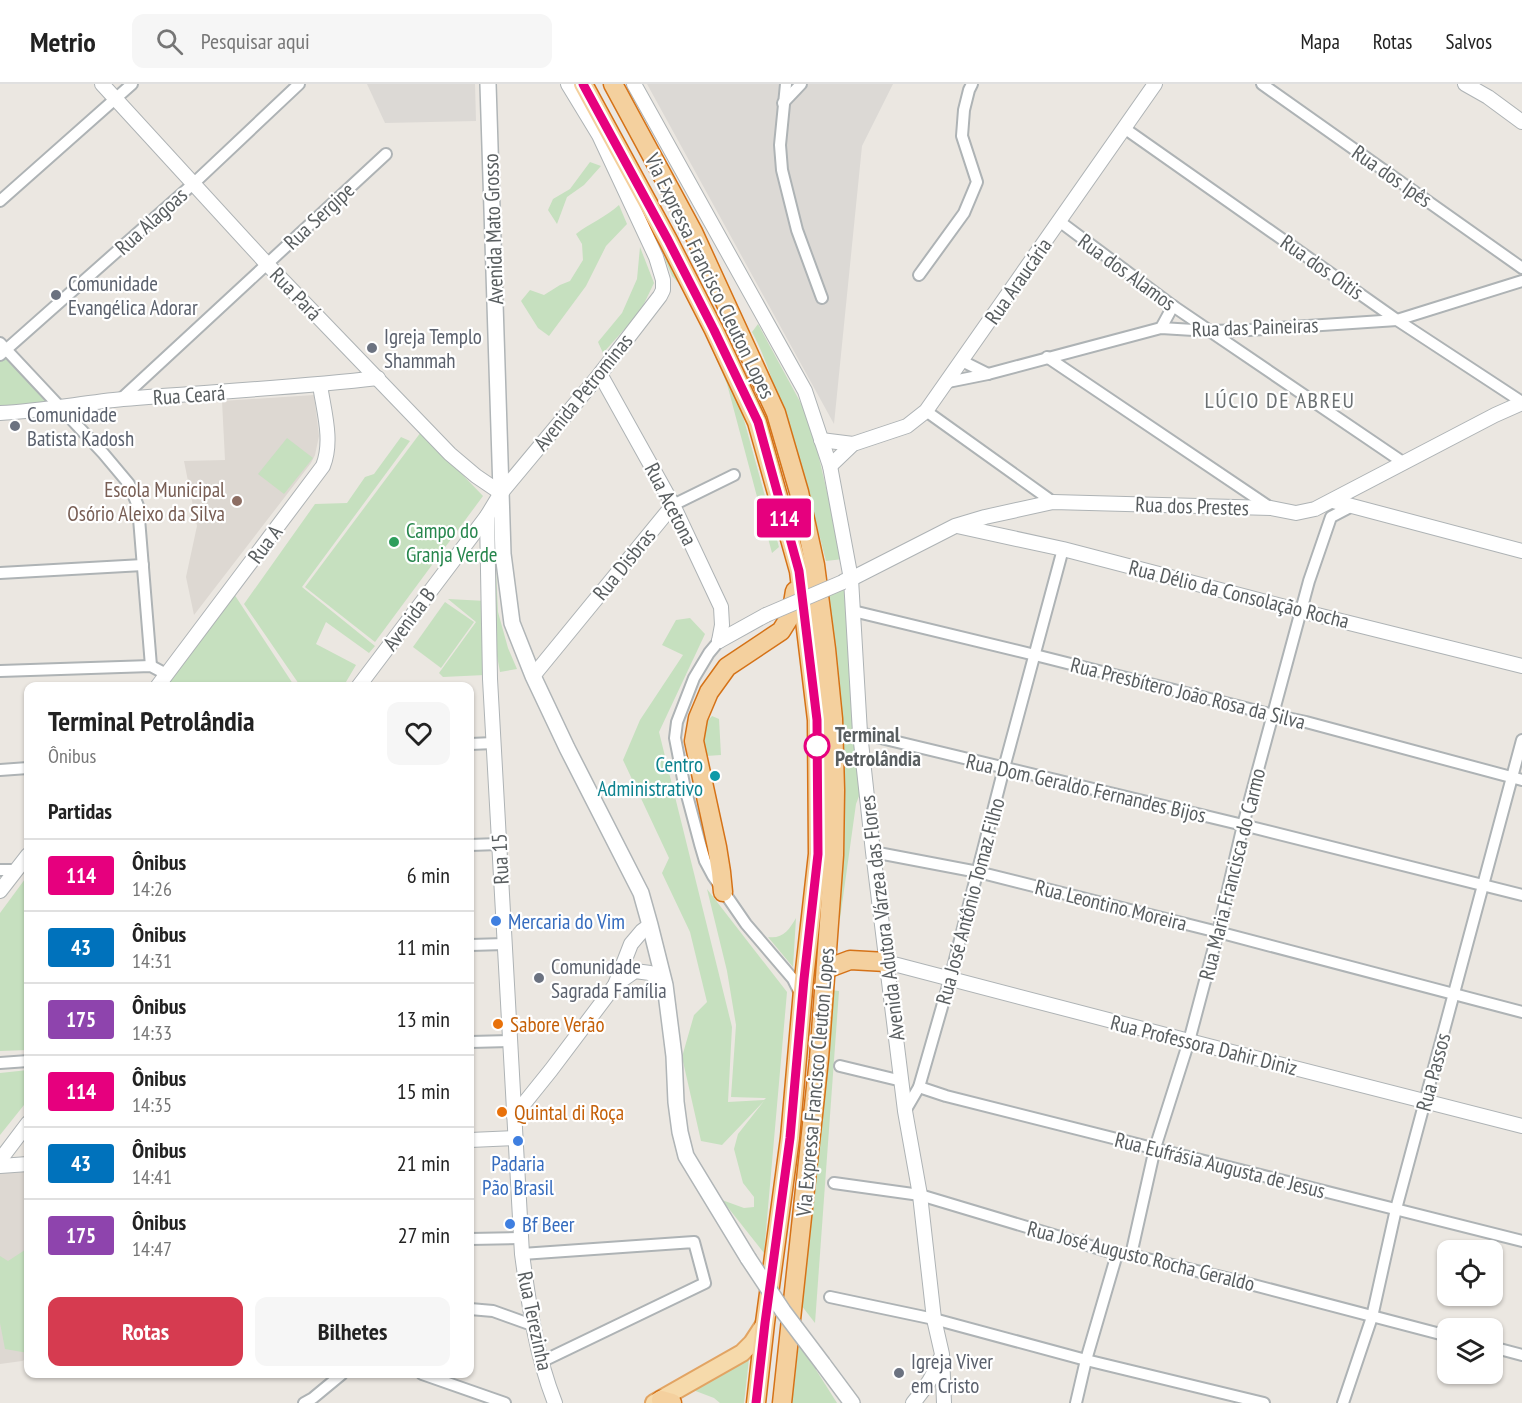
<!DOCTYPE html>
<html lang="pt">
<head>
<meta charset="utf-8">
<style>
	body { margin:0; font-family:"PT Sans Narrow",sans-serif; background:#f6f6f6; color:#222; height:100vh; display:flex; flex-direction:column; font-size:22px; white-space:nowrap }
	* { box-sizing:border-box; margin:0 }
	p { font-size:20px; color:#767676 }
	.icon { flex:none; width:33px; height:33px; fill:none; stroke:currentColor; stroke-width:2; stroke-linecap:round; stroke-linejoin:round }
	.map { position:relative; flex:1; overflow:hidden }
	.sheet { position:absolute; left:24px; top:598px; width:450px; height:696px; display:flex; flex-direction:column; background:#fff; border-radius:12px; box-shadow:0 2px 4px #0004 }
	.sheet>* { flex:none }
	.badge { padding:0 12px; border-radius:4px; font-size:21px; line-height:39px }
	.tools { position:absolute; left:1437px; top:1156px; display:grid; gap:12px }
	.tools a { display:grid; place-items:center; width:66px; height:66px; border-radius:12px; background:#fff; box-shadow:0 2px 4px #0004; font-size:30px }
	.map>.badge { position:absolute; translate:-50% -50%; box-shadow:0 0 0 3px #fff }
	h2 { padding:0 24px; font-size:22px; line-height:54px }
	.round { display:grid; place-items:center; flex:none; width:63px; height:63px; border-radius:12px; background:#f6f6f6 }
	.summary { display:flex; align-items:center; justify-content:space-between; height:102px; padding:0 24px }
	h1 { font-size:28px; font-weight:600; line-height:45px }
	.cta { display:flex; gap:12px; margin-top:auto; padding:12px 24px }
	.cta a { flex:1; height:69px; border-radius:12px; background:#d63b50; color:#fff; font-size:24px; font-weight:600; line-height:69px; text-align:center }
	.cta a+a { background:#f6f6f6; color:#222 }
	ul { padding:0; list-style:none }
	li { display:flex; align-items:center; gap:18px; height:72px; padding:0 24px; border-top:2px solid #e0e0e0 }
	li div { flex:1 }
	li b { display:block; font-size:22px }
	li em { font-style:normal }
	li .badge { min-width:66px; font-weight:700; text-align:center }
	header { display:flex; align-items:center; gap:36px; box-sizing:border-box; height:84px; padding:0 30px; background:#fff; border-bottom:2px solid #e0e0e0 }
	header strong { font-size:28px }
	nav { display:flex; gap:33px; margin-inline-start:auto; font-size:21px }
	.search { width:420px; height:54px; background:#f6f6f6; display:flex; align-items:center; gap:15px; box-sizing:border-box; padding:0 21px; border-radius:12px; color:#767676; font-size:22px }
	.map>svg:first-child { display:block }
	.industrial { fill:#dcd9d5 }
	.education { fill:#ddd8d2 }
	.green { fill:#c6e0bf }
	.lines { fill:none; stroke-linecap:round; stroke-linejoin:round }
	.minor-casing { stroke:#aeb3b5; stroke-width:14 }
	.tertiary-casing { stroke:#aeb3b5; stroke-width:16 }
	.secondary-casing { stroke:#b0b5b7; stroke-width:18 }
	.primary-casing { stroke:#e2a463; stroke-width:20 }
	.trunk-casing { stroke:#d57217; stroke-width:21 }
	.minor { stroke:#fff; stroke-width:10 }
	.tertiary { stroke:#fff; stroke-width:14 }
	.secondary { stroke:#fff; stroke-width:15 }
	.primary { stroke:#f6daab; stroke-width:16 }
	.trunk { stroke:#f4d09e; stroke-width:18 }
	.tertiary-bridge-casing { stroke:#aeb3b5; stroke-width:16; stroke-linecap:butt }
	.secondary-bridge-casing { stroke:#b0b5b7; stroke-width:18; stroke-linecap:butt }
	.tertiary-bridge { stroke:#fff; stroke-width:14 }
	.secondary-bridge { stroke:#fff; stroke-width:15 }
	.line-casing { stroke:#fff; stroke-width:14 }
	.line { stroke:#e6007e; stroke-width:9 }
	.worship-dot { fill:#6b7280; stroke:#fff; stroke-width:2 }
	.education-dot { fill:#8d6e63; stroke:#fff; stroke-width:2 }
	.leisure-dot { fill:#2e9e5b; stroke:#fff; stroke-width:2 }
	.stop-dot { fill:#fff; stroke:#e6007e; stroke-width:3 }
	.culture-dot { fill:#0f9aa8; stroke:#fff; stroke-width:2 }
	.shop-dot { fill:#3f7fe0; stroke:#fff; stroke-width:2 }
	.food-dot { fill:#e8710a; stroke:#fff; stroke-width:2 }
	.labels { text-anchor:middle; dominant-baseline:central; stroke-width:4.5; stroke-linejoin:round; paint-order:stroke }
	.street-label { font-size:21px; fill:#595e60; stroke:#fff }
	.worship-label { font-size:21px; fill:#5b616d; stroke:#fff; text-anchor:start }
	.education-label { font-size:21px; fill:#785e54; stroke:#fff; text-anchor:end }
	.leisure-label { font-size:21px; fill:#27864d; stroke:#fff; text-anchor:start }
	.stop-label { font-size:21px; font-weight:bold; fill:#595e60; stroke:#fff; text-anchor:start }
	.culture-label { font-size:21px; fill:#0d838f; stroke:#fff; text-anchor:end }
	.shop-label { font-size:21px; fill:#366cbe; stroke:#fff; text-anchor:start }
	.food-label { font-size:21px; fill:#c56008; stroke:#fff; text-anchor:start }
	.neighbourhood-label { font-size:22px; letter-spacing:1.5px; fill:#6b7072; stroke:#fff }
</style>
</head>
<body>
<header>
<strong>Metrio</strong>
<div class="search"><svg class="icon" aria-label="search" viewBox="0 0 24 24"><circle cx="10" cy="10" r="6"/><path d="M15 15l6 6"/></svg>Pesquisar aqui</div>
<nav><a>Mapa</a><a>Rotas</a><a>Salvos</a></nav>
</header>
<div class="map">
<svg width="1522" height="1319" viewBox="0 0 1522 1319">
	<rect width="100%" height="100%" fill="#ebe7e1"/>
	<!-- industrial -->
	<g class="industrial">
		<polygon points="367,0 475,0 476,37 385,39"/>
		<polygon points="647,0 893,0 862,62 834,340"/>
	</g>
	<!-- education -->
	<g class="education">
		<polygon points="314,311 319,352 315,371 311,379 194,531 186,493 197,442 184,377 225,376 222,317"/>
		<polygon points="28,1085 28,1274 22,1277 0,1280 0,1087"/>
	</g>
	<!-- green -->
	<g class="green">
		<polygon points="590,78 601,82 584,101 567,113 557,140 548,126 553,115 570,105"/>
		<path d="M 619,121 L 627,140 L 606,162 L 586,202 L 549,252 L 538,244 L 521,217 L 530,206 L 544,211 L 560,201 L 570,197 L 583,176 L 582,160 L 576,150 C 590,139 606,133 619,121 Z"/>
		<polygon points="658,147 733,296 779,463 772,469 727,300 695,226 686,207 672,192 665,175"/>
		<polygon points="640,163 654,199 640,228 603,269 598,258 622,229 637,195"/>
		<path d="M 758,240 L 810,336 L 843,475 L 826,477 C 812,422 797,366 778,312 C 770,290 763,268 752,248 Z"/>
		<polygon points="6,266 60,324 0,329 0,271"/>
		<polygon points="421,348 483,412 375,558 305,503"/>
		<polygon points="401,353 410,357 302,503 375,562 369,569 326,538 316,560 356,581 343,603 301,603 244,520 315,420 347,419 365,393 374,390"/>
		<polygon points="287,354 313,374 284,410 258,390"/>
		<polygon points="491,486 496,486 498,528 508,564 517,585 500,588 494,556"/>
		<polygon points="849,500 861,707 856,720 840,835 839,736 824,513"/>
		<polygon points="234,510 295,603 165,603"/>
		<polygon points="448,515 486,517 485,591 443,593 439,589 476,538"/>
		<polygon points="445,518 474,538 441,584 413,563"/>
		<polygon points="690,534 705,550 659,648 732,943 728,1018 764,1016 766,1014 731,1013 736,941 727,887 707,805 787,908 764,1169 722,1116 744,1124 754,1123 754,1113 743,1099 734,1065 738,1050 764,1017 722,1061 701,1057 682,973 694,931 707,918 690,848 662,789 669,774 623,676 640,636 683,571 662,561 676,536"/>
		<path d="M 712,632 L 719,635 L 721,671 L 706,672 C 704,657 700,644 712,632 Z"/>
		<polygon points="28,791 28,966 0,967 0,829"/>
		<path d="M 796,834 L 793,883 L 768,853 C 783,855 789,846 796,834 Z"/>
		<polygon points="830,906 839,907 815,1239 798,1217"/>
		<polygon points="28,986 28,1016 0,1051 0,989"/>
		<polygon points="28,1164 28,1269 5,1265 0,1239 0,1172 8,1177"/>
		<polygon points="799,1259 837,1319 792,1319"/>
		<polygon points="749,1275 744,1319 720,1319 714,1314 693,1306 716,1291"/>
	</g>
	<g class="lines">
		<defs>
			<g id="minor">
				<polyline points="786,0 780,61 782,86 797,146 822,214"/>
				<polyline points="1262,0 1522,184"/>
				<polyline points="783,19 801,0"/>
				<polyline points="1124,44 1397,236 1522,318"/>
				<polyline points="0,117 132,0"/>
				<polyline points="1059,137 1173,222 1404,379"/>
				<polyline points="919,191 964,129 977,98 962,52 964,26 969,6 972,0"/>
				<polyline points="1161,244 1173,222"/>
				<polyline points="0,259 103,369 129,400 138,422 151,582"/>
				<polyline points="0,271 193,100 299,0"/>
				<polyline points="1047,273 1271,424"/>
				<polyline points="962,277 988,290"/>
				<polyline points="948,298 988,290 1161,244 1210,247 1249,246 1397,236 1522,197"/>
				<polyline points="120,316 386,70"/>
				<polyline points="926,327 1053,418"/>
				<polyline points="673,421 734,391"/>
				<polyline points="0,489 143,481"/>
				<polyline points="853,527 1035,571 1273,631 1306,638 1522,696"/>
				<polyline points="719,557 709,569 694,594 677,638 675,654 684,700 700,760 705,777 713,792 746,840 793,895 800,909"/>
				<polyline points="0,587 151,582 166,590"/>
				<polyline points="860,649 1243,741 1522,811"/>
				<polyline points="470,660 494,659"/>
				<polyline points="0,686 28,684"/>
				<polyline points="470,761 499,760"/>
				<polyline points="873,768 978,788 1218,848 1522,928"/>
				<polyline points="0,786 17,786"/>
				<polyline points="470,861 505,860"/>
				<polyline points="470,958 510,957"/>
				<polyline points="0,979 28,977"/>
				<polyline points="840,982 902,997"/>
				<polyline points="919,1003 946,1012 1522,1157"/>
				<polyline points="905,1027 919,1003 950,895 1004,684 1063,465"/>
				<polyline points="834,1099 920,1111 1117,1170 1131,1171 1242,1198 1448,1252"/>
				<polyline points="470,1155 521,1154"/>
				<polyline points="522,1170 694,1158 705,1199 541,1278"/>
				<polyline points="1131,1171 1155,1064 1189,957 1218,848 1243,741 1309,497 1331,433 1352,422"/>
				<polyline points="830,1213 934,1235 1086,1276 1264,1319"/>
				<polyline points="470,1225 493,1227 532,1241"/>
				<polyline points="1492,1263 1522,1271"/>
				<polyline points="422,1290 505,1319"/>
				<polyline points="304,1319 313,1314 342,1290"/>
				<polyline points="1076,1319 1086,1276 1117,1170"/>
				<polyline points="1343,1319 1372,1233 1396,1125 1522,656"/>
			</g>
			<g id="tertiary">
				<polyline points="102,0 267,180 450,370 476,392 501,409"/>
				<polyline points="634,0 805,307 830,382 851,495 860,649 873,768 905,1027 920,1111 934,1235 942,1270 944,1319"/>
				<polyline points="1465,0 1488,13 1522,38"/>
				<polyline points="600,290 673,421 721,523 722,541 719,557"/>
				<path d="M 0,329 C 41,327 82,319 123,315 C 208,308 293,304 378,294"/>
				<polyline points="821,356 853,360"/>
				<polyline points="830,382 853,360 907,342 926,327 1155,0"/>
				<polyline points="1333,417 1522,467"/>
				<path d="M 487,432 L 490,595 L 522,1170 C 529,1221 536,1271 555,1319"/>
				<polyline points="957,442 1063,465 1301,527 1522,582"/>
				<polyline points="844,497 851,495 955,442 985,433 1053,418 1271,424 1296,429 1315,425 1495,331 1522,319"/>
				<polyline points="719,557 766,531"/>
				<polyline points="533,592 673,421"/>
				<path d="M 157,603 L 323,382 C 333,357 324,328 320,301"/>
				<polyline points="358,603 487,432 501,409 600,290 660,212 663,206 663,196 656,173 599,51 568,0"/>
				<polyline points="0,807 28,771"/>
				<polyline points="886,878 1189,957 1522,1042"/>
				<polyline points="615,901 635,887 650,889 665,901"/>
				<polyline points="514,1032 551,986 615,901 631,860 642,847 650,841"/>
				<polyline points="470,1056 515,1054"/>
				<polyline points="0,1076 28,1039"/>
				<polyline points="0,1082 28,1080"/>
				<path d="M 913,1319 C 925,1305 934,1292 940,1275"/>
			</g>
			<g id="secondary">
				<polyline points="488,0 503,470 512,539 533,592 567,664 641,809 650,841 665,901 674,972 676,1018 680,1048 686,1072 748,1174"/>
				<polyline points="823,1280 852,1319"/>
			</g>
			<polyline id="primary" points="654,1319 742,1269 752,1259 765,1239"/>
			<g id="trunk">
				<polyline points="583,0 668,156 714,246 757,338 799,487 817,636 818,770 804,895 790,1054 765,1239 756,1319"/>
				<polyline points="613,0 693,148 776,329 799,408 815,481 826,565 833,635 835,706 834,771 819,975 782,1319"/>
				<polyline points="723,808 721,788 717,763 694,657 698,634 709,608 727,583 781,547 791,531 795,507"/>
				<polyline points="826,885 850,876 886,878"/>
				<polyline points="661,1316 672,1319"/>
			</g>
		</defs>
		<!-- minor casing -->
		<use href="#minor" class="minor-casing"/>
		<!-- tertiary casing -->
		<use href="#tertiary" class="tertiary-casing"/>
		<!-- secondary casing -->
		<use href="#secondary" class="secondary-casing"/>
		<!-- primary casing -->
		<use href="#primary" class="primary-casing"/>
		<!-- trunk casing -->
		<use href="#trunk" class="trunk-casing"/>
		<!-- minor -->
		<use href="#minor" class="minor"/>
		<!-- tertiary -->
		<use href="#tertiary" class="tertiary"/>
		<!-- secondary -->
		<use href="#secondary" class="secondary"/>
		<!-- primary -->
		<use href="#primary" class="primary"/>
		<!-- trunk -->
		<use href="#trunk" class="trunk"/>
		<defs>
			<polyline id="tertiary-bridge" points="766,531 843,498"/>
			<polyline id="secondary-bridge" points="748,1174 783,1227 823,1280"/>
		</defs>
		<!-- tertiary-bridge casing -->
		<use href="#tertiary-bridge" class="tertiary-bridge-casing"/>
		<!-- secondary-bridge casing -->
		<use href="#secondary-bridge" class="secondary-bridge-casing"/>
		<!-- tertiary-bridge -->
		<use href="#tertiary-bridge" class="tertiary-bridge"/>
		<!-- secondary-bridge -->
		<use href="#secondary-bridge" class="secondary-bridge"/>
	</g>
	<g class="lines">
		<defs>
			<polyline id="line" points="583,0 668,156 714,246 758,338 799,487 817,636 818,770 804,895 790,1054 765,1239 756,1319"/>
		</defs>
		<!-- line casing -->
		<use href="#line" class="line-casing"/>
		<!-- line -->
		<use href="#line" class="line"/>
	</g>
	<!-- markers -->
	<g class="worship-dot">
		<circle cx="56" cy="211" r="6"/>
		<circle cx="372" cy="264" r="6"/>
		<circle cx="15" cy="342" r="6"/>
		<circle cx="539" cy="894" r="6"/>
		<circle cx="899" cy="1289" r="6"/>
	</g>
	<circle class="education-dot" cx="237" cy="417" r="6"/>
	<circle class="leisure-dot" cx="394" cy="458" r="6"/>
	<circle class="stop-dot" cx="817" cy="662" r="12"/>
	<circle class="culture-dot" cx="715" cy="692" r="6"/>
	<g class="shop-dot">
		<circle cx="496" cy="837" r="6"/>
		<circle cx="518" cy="1057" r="6"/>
		<circle cx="510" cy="1140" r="6"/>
	</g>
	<g class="food-dot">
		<circle cx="498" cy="940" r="6"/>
		<circle cx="502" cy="1028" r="6"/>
	</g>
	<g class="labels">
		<!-- street labels -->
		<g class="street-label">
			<text transform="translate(1392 92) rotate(35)">Rua dos Ipês</text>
			<text transform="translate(319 132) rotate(-43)">Rua Sergipe</text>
			<text transform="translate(151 137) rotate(-42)">Rua Alagoas</text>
			<text transform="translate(493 145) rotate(-92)">Avenida Mato Grosso</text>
			<text transform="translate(1322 183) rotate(35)">Rua dos Oitis</text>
			<text transform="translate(1127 188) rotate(36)">Rua dos Alamos</text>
			<text transform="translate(710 192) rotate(64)">Via Expressa Francisco Cleuton Lopes</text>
			<text transform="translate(1018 197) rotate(-55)">Rua Araucária</text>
			<text transform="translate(296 210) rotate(46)">Rua Pará</text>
			<text transform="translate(1255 243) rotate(-2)">Rua das Paineiras</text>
			<text transform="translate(583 308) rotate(-51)">Avenida Petrominas</text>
			<text transform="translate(189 311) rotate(-4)">Rua Ceará</text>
			<text transform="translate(671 420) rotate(63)">Rua Acetona</text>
			<text transform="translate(1192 422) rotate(2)">Rua dos Prestes</text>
			<text transform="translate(265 460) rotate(-53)">Rua A</text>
			<text transform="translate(624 480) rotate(-51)">Rua Disbras</text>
			<text transform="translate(1239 510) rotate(14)">Rua Délio da Consolação Rocha</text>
			<text transform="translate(409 535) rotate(-53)">Avenida B</text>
			<text transform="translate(1188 609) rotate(14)">Rua Presbítero João Rosa da Silva</text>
			<text transform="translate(1086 704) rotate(13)">Rua Dom Geraldo Fernandes Bijos</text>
			<text transform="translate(500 775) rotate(-93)">Rua 15</text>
			<text transform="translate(1232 790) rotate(-76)">Rua Maria Francisca do Carmo</text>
			<text transform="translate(970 817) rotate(-75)">Rua José Antônio Tomaz Filho</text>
			<text transform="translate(1111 821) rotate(14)">Rua Leontino Moreira</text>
			<text transform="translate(882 834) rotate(-97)">Avenida Adutora Várzea das Flores</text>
			<text transform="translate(1204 961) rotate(14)">Rua Professora Dahir Diniz</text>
			<text transform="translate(1433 988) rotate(-75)">Rua Passos</text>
			<text transform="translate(815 998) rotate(-85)">Via Expressa Francisco Cleuton Lopes</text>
			<text transform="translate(1220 1081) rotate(14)">Rua Eufrásia Augusta de Jesus</text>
			<text transform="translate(1141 1172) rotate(14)">Rua José Augusto Rocha Geraldo</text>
			<text transform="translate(535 1237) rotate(78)">Rua Terezinha</text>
		</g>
		<!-- worship labels -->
		<g class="worship-label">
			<text x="68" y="199">Comunidade<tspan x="68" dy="24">Evangélica Adorar</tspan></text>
			<text x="384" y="252">Igreja Templo<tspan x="384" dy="24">Shammah</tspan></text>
			<text x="27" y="330">Comunidade<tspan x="27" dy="24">Batista Kadosh</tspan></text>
			<text x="551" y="882">Comunidade<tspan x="551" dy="24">Sagrada Família</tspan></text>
			<text x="911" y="1277">Igreja Viver<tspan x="911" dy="24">em Cristo</tspan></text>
		</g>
		<!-- education labels -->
		<g class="education-label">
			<text x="225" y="405">Escola Municipal<tspan x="225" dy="24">Osório Aleixo da Silva</tspan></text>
		</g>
		<!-- leisure labels -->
		<g class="leisure-label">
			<text x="406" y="446">Campo do<tspan x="406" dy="24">Granja Verde</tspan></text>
		</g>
		<!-- stop labels -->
		<g class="stop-label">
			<text x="835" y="650">Terminal<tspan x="835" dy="24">Petrolândia</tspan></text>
		</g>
		<!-- culture labels -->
		<g class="culture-label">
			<text x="703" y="680">Centro<tspan x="703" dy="24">Administrativo</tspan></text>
		</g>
		<!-- shop labels -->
		<g class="shop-label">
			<text x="508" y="837">Mercaria do Vim</text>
			<text x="518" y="1079" text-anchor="middle">Padaria<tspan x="518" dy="24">Pão Brasil</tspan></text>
			<text x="522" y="1140">Bf Beer</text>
		</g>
		<!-- food labels -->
		<g class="food-label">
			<text x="510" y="940">Sabore Verão</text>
			<text x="514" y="1028">Quintal di Roça</text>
		</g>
		<!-- neighbourhood labels -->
		<g class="neighbourhood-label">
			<text x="1280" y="316">LÚCIO DE ABREU</text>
		</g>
	</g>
</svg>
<div class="tools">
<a><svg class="icon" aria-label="locate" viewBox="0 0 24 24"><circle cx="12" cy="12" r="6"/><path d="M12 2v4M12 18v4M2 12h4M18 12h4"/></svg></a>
<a><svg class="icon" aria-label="layers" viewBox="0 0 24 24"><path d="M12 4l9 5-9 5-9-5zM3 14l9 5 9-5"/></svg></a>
</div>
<b class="badge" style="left:784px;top:434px;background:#e6007e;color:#fff">114</b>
<section class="sheet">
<div class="summary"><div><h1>Terminal Petrolândia</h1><p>Ônibus</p></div><a class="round"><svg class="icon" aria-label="heart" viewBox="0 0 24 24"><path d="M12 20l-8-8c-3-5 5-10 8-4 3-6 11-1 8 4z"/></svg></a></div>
<h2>Partidas</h2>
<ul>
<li><span class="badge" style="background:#e6007e;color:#fff">114</span><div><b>Ônibus</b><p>14:26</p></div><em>6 min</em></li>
<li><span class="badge" style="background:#0072bc;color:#fff">43</span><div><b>Ônibus</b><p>14:31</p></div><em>11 min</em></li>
<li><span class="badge" style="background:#8e44ad;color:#fff">175</span><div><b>Ônibus</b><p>14:33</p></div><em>13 min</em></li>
<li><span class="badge" style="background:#e6007e;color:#fff">114</span><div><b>Ônibus</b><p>14:35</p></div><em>15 min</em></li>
<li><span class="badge" style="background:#0072bc;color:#fff">43</span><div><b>Ônibus</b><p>14:41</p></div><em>21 min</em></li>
<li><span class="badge" style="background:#8e44ad;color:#fff">175</span><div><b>Ônibus</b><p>14:47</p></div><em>27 min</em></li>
</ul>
<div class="cta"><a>Rotas</a><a>Bilhetes</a></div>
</section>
</div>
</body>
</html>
